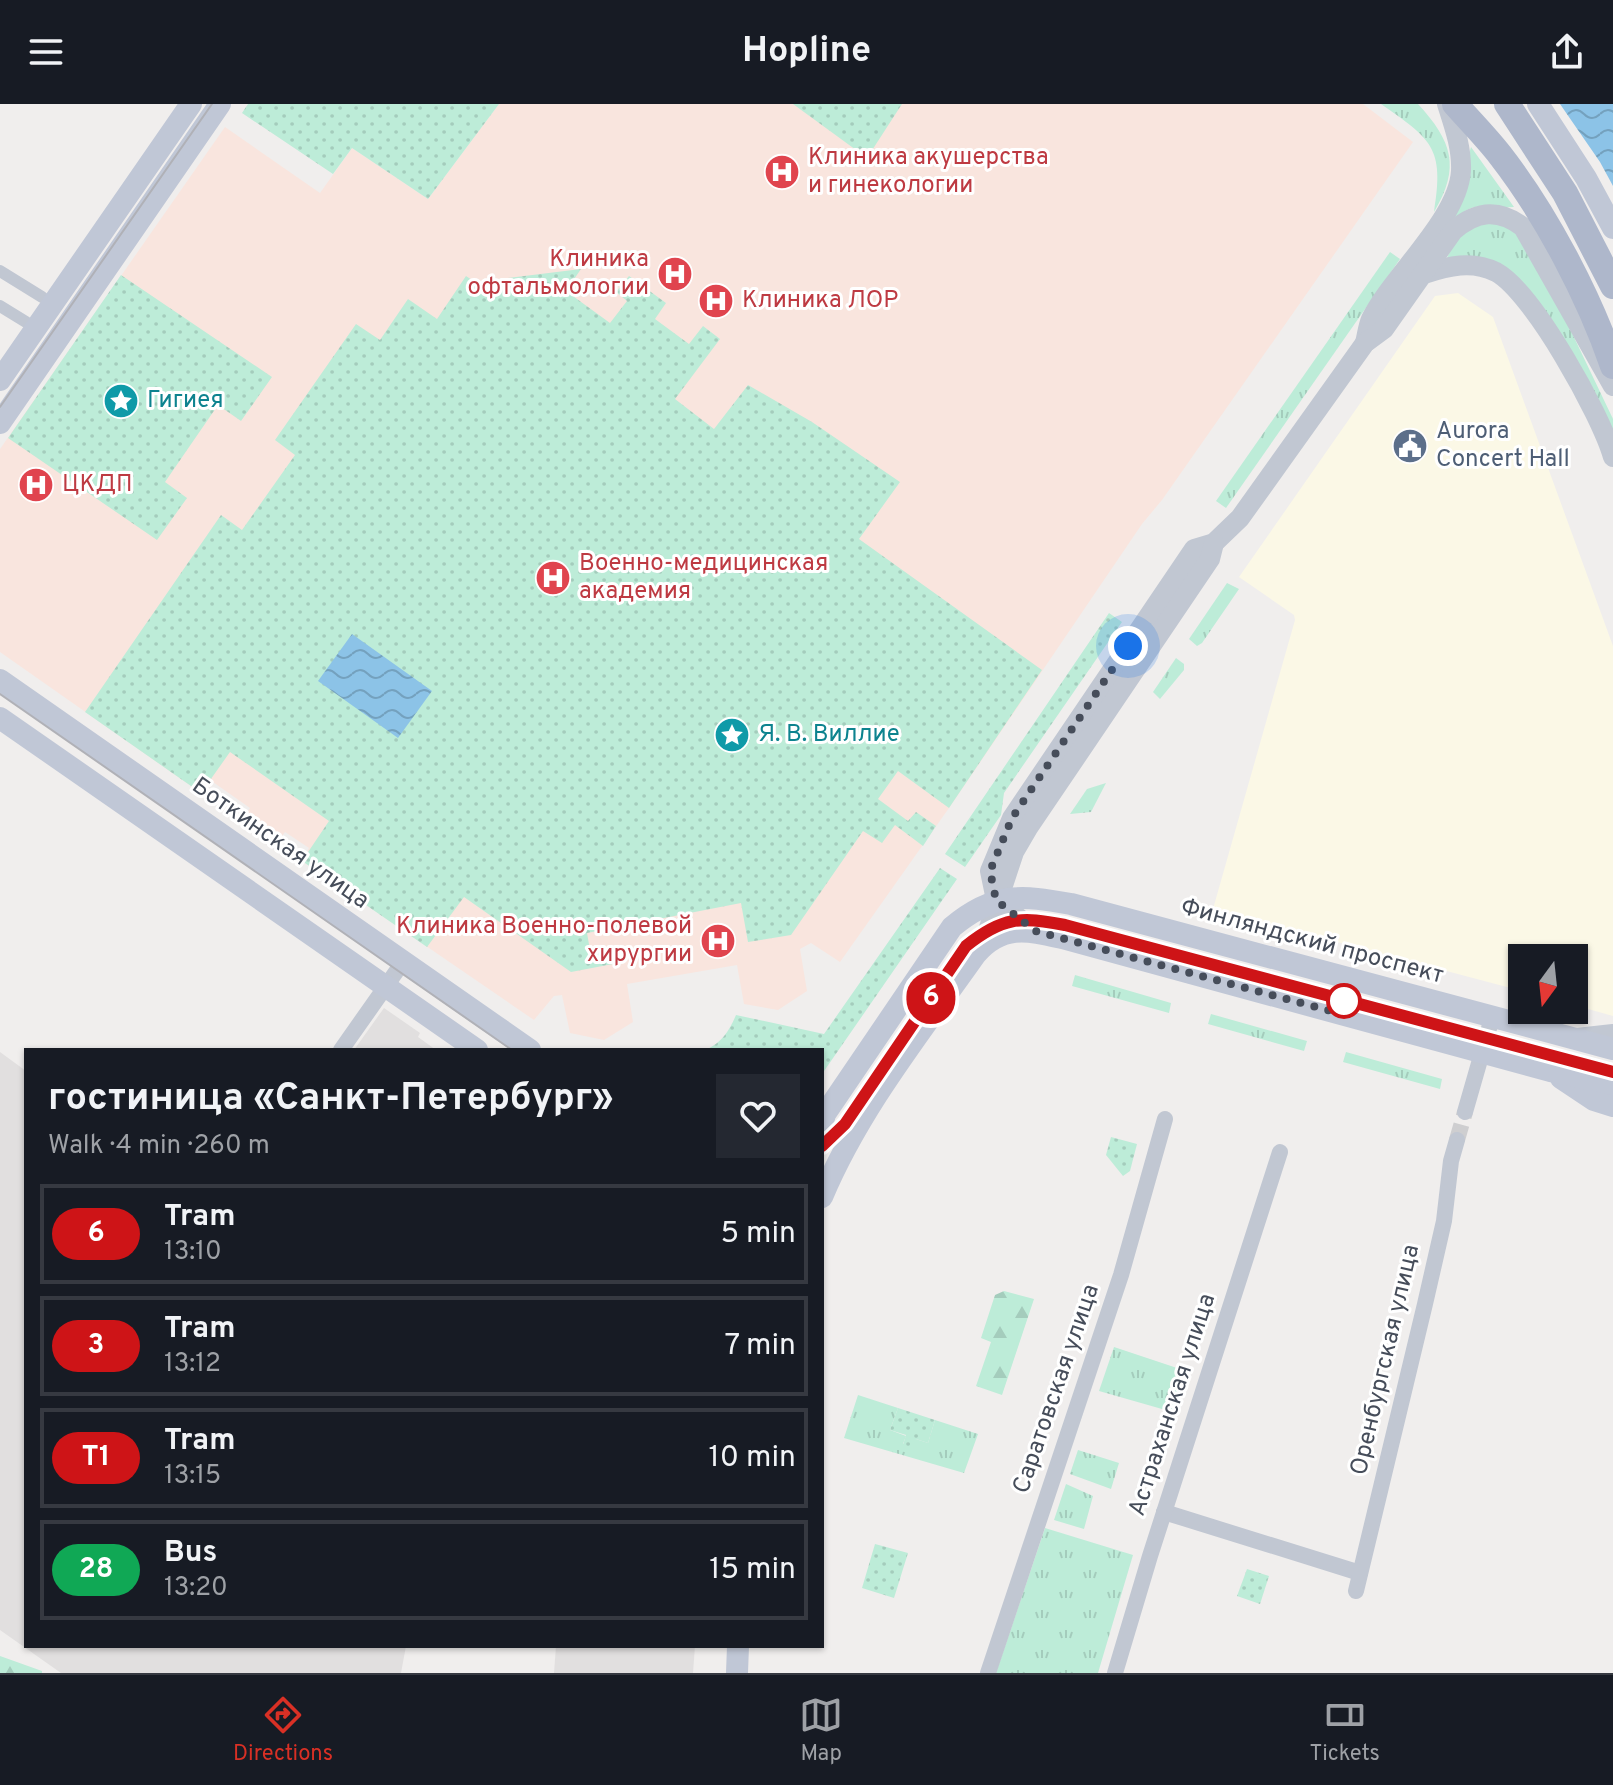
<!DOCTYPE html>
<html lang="en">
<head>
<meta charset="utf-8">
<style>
	body { margin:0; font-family:Overpass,sans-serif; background:#242831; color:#f1f3f6; height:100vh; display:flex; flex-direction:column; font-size:30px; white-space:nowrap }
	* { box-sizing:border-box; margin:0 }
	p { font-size:26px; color:#9ea1a6 }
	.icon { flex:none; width:44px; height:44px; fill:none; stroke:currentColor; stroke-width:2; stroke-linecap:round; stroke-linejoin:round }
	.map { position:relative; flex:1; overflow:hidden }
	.sheet { position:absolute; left:24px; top:944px; width:800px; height:600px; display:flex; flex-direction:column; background:#171b24; border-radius:0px; box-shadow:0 2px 6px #0004 }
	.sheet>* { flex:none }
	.badge { padding:0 16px; border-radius:26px; font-size:28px; line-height:52px }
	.needle { width:52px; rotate:195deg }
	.controls { position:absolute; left:1508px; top:840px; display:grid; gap:16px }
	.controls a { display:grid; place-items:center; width:80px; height:80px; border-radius:0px; background:#171b24; box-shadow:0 2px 6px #0004; font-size:40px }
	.you { position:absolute; width:40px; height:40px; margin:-20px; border:6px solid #fff; border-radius:50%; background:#1a73e8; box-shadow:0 0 0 12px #1a73e833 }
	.map>.badge { position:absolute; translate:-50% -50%; box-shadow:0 0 0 4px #fff }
	.round { display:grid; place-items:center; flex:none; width:84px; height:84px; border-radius:0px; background:#242831 }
	.summary { display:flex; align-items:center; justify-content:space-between; height:136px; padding:0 24px }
	h1 { font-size:38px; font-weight:700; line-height:60px }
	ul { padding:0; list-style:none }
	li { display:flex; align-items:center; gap:24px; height:100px; margin:0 16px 12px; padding:0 8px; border:4px solid #363941; border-radius:0px }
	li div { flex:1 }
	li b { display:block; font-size:30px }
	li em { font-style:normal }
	li .badge { min-width:88px; font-weight:700; text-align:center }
	header { display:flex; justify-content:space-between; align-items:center; height:104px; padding:0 24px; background:#171b24; font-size:36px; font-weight:700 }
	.dock { display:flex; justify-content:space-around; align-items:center; height:112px; border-top:2px solid #363941; background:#171b24; font-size:22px; color:#9ea1a6 }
	.dock a { display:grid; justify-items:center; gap:4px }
	.dock .active { color:#d93025 }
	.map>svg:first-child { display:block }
	.commercial { fill:#fbf8e6 }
	.education { fill:#e1dfdf }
	.medical { fill:#f9e5de }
	.grass { fill:url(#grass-tufts) }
	.forest { fill:url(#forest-firs) }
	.park { fill:url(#park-dots) }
	.water { fill:url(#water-waves) }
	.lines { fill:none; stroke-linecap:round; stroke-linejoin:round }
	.minor-tunnel { stroke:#ceced0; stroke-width:16; stroke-dasharray:16 8; stroke-linecap:butt }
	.pedestrian { stroke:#c1c7d2; stroke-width:12 }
	.minor { stroke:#c1c7d2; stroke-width:16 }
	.tertiary { stroke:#c1c7d2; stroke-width:20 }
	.secondary { stroke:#c0c7d6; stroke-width:22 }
	.primary { stroke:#aeb7cb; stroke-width:26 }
	.tram { stroke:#b0b1b7; stroke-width:2 }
	.line-casing { stroke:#fff; stroke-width:18 }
	.line { stroke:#ce1417; stroke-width:12 }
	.walk { stroke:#464d5a; stroke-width:8; stroke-dasharray:0 14.4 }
	.stop-dot { fill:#fff; stroke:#ce1417; stroke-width:4 }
	.labels { text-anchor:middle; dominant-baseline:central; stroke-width:6; stroke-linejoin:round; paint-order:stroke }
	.health-label { font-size:24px; fill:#be3a42; stroke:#fff; text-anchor:start }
	.culture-label { font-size:24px; fill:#0d838f; stroke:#fff; text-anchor:start }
	.service-label { font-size:24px; fill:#4e5e75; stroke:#fff; text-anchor:start }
	.street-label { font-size:24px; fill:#464d5a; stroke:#fff }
</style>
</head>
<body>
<header><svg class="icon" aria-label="menu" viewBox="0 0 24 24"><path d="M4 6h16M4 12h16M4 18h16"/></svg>Hopline<svg class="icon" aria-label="share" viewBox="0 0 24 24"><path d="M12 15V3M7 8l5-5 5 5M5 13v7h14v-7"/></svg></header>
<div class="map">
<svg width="1613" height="1569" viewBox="0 0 1613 1569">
	<defs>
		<pattern id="grass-tufts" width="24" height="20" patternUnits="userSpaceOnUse" patternTransform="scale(2)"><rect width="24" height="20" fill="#bdecd8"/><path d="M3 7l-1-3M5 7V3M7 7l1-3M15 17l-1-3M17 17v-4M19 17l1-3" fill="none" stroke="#a4ccbc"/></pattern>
		<pattern id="forest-firs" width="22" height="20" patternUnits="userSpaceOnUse" patternTransform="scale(2)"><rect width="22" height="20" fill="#bdecd8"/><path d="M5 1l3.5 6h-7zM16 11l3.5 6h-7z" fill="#a4ccbc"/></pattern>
		<pattern id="park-dots" width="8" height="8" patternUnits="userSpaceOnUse" patternTransform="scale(2)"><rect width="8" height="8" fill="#bdecd8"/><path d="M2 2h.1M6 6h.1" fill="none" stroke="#a4ccbc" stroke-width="1.8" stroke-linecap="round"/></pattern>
		<pattern id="water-waves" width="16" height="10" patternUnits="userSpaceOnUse" patternTransform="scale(2)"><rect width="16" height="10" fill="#8cc3e7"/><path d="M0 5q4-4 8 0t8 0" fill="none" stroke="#74a1be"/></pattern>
	</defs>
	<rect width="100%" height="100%" fill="#f0eeed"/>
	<!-- commercial -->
	<polygon class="commercial" points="1458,189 1493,213 1613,542 1613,912 1574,901 1574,854 1522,854 1522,887 1213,805 1295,516 1294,511 1239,473 1435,192"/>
	<!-- education -->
	<g class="education">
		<polygon points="384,904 420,929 418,933 436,946 354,946"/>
		<polygon points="0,948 26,967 26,1542 406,1542 401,1569 61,1569 0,1526"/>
		<polygon points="556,1542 695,1542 693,1569 554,1569"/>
	</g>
	<!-- medical -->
	<polygon class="medical" points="499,0 1363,0 1413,38 1162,396 1142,420 949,704 840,858 811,839 800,845 807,887 778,906 744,900 737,861 627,880 633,918 604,936 570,929 562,891 554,892 534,916 302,757 309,744 285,728 278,738 243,715 250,704 210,676 201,689 0,548 0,345 225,23 320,89 352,44 428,95"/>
	<!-- grass -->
	<g class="grass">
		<path d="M 1381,0 L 1418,0 C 1452,37 1461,63 1434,108 C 1445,43 1431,35 1381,0 Z"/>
		<path d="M 1471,43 L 1514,103 C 1483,106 1476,92 1449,121 Z"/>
		<path d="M 1495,117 L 1518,128 L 1550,183 L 1613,315 L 1613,326 L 1522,179 C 1499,154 1478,157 1447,154 C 1458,128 1469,122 1495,117 Z"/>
		<polygon points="1390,148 1400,155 1226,404 1216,397"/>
		<polygon points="1227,479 1239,485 1202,539 1197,542 1189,535"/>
		<polygon points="1176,554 1184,560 1184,566 1160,595 1153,588"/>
		<polygon points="1106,679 1091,708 1070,710 1087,685"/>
		<polygon points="1075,871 1171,899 1169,909 1072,882"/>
		<polygon points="1211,910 1307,937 1304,947 1208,920"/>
		<polygon points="1346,948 1442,975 1440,985 1343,958"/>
		<polygon points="1114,1243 1189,1268 1176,1309 1099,1287"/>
		<polygon points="858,1291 898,1304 890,1326 906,1332 903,1340 916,1335 928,1339 935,1316 978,1330 964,1369 844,1334"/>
		<polygon points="1078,1346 1119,1359 1111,1385 1070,1370"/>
		<polygon points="1066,1380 1093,1392 1084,1425 1054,1416"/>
		<polygon points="1045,1424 1133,1451 1098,1569 996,1569"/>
	</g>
	<!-- forest -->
	<g class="forest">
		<polygon points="1004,1187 1034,1195 1002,1291 976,1282 991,1238 981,1234 995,1191"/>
		<polygon points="0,1552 42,1567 42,1569 0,1569"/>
	</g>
	<!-- park -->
	<g class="park">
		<polygon points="248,0 499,0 428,95 352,44 333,70 242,9"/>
		<polygon points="793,0 902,0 867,54"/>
		<polygon points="581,165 566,187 610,219 627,197 616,188 629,172 666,199 655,215 689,240 703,222 720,235 675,295 714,325 748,281 812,318 900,378 859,435 1042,566 949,704 898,667 878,695 908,717 916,708 936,722 923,742 895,721 882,739 863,727 791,831 748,838 741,799 587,829 590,846 610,843 613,860 571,868 464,793 427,843 302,757 329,717 230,648 201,689 85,608 221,411 242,426 295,351 275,336 356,220 380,236 408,195 437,215 466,172 475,178"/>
		<polygon points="121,171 272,273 241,317 218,301 165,378 187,394 157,436 8,334"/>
		<polygon points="1109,509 1122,518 1004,689 1001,711 965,763 945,750"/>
		<path d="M 940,764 L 957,775 L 822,970 L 822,946 L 705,946 C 722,939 729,927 736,911 L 824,930 Z"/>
		<polygon points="1111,1033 1137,1040 1130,1067 1123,1072 1106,1051"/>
		<polygon points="898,1304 935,1316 928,1339 916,1335 913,1344 903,1341 906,1331 890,1326"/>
		<polygon points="875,1440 908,1449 894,1494 862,1484"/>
		<polygon points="1247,1465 1269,1472 1260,1500 1237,1492"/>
	</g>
	<!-- water -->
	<g class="water">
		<polygon points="1560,0 1613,0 1613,82 1600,58"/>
		<polygon points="352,530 432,587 398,634 318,577"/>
	</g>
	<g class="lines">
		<!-- minor-tunnel -->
		<polyline class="minor-tunnel" points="1457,1036 1465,1008"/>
		<!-- pedestrian -->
		<g class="pedestrian">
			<polyline points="0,167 42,193"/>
			<polyline points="0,202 26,218"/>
		</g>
		<!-- minor -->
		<g class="minor">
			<polyline points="341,946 403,858"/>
			<polyline points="1465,1008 1492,914"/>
			<polyline points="1164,1408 1360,1469"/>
			<polyline points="1356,1487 1425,1200 1444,1117 1451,1057 1457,1036"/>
			<polyline points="988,1569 1121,1171 1165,1015"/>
			<polyline points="1115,1569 1150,1452 1280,1048"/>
		</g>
		<!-- tertiary -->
		<g class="tertiary">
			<path d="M 1424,170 C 1448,162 1472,156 1496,168 C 1533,188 1601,311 1613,353"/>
			<path d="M 1365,239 C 1367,231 1368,222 1371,215 C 1393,171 1458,115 1461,67 C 1462,44 1454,22 1447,0"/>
			<path d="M 996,796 L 990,767 L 1012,714 L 1194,445 L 1214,439 L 1240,414 L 1365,239 L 1384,225 L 1453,127 C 1476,107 1498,104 1523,123 L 1613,282"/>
			<polyline points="996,796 1035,827"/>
			<polyline points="983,842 1014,748 1028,724 1210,455 1214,439"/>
			<polyline points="1577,934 1613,930"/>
		</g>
		<!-- secondary -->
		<g class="secondary">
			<polyline points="1538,0 1586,74 1613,124"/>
			<polyline points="0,276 191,0"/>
			<polyline points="0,319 220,0"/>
			<polyline points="0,576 530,946"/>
			<polyline points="0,614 477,946"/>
			<polyline points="1561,974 1594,996 1613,1002"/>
			<path d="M 822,1022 L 825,1010 L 952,823 C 994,788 1021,791 1071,800 L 1613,945"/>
			<path d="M 822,1093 C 859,1005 921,928 976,850 C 1002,820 1027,826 1062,834 L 1550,967 L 1613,980"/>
			<polyline points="737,1569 738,1542"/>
		</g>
		<!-- primary -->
		<g class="primary">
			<path d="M 1455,0 C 1470,17 1486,33 1500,51 C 1546,110 1589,192 1613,262"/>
			<polyline points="1507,0 1565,89 1613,182"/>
		</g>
		<!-- tram -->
		<g class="tram">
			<polyline points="0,303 212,0"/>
			<polyline points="0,590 512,946"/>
			<path d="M 822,1042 L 845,1020 L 966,842 C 1002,812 1022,812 1065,821 L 1613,968"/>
		</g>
	</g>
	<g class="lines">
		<defs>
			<path id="line" d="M 822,1042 L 845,1020 L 966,842 C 1002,813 1021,812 1065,821 L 1613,968"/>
		</defs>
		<!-- line casing -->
		<use href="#line" class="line-casing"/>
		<!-- line -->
		<use href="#line" class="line"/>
		<!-- walk -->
		<polyline class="walk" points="1128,542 1012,714 990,767 996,796 1035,827 1346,911 1344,897"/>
	</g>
	<!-- icons -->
	<defs>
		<symbol id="hospital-disc" viewBox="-11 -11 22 22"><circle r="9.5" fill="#e0444e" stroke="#fff"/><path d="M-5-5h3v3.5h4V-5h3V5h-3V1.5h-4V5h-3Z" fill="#fff"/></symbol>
		<symbol id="sight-disc" viewBox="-11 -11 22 22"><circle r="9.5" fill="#0f9aa8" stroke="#fff"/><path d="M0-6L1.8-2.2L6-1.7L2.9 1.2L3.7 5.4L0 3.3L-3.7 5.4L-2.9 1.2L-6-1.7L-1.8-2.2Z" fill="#fff"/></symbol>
		<symbol id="civic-disc" viewBox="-11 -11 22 22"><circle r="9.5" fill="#5c6f8a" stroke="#fff"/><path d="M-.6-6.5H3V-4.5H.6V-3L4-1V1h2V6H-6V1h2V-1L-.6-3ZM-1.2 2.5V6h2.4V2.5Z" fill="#fff"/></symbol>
	</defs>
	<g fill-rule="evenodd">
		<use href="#hospital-disc" x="762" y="48" width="40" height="40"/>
		<use href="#hospital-disc" x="655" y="150" width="40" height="40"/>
		<use href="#hospital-disc" x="696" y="177" width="40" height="40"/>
		<use href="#sight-disc" x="101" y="277" width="40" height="40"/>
		<use href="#civic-disc" x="1390" y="322" width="40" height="40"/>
		<use href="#hospital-disc" x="16" y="361" width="40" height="40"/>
		<use href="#hospital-disc" x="533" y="454" width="40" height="40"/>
		<use href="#sight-disc" x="712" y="611" width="40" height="40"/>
		<use href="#hospital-disc" x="698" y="817" width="40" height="40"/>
	</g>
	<!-- markers -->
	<circle class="stop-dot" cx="1344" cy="897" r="16"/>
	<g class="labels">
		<!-- health labels -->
		<g class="health-label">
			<text x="808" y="54">Клиника акушерства<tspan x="808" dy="28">и гинекологии</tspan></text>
			<text x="649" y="156" text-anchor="end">Клиника<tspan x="649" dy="28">офтальмологии</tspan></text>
			<text x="742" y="197">Клиника ЛОР</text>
			<text x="62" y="381">ЦКДП</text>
			<text x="579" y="460">Военно-медицинская<tspan x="579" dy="28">академия</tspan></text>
			<text x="692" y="823" text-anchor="end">Клиника Военно-полевой<tspan x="692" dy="28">хирургии</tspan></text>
		</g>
		<!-- culture labels -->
		<g class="culture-label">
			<text x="147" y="297">Гигиея</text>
			<text x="758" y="631">Я. В. Виллие</text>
		</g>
		<!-- service labels -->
		<g class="service-label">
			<text x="1436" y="328">Aurora<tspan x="1436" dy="28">Concert Hall</tspan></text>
		</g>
		<!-- street labels -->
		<g class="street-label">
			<text transform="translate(280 740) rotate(35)">Боткинская улица</text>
			<text transform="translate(1312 838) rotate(15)">Финляндский проспект</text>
			<text transform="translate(1386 1256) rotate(-77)">Оренбургская улица</text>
			<text transform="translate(1057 1285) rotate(-71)">Саратовская улица</text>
			<text transform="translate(1173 1301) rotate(-72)">Астраханская улица</text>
		</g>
	</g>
</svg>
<div class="controls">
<a><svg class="needle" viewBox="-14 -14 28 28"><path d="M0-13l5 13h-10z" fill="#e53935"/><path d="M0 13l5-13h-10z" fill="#9ea1a6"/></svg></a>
</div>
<div class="you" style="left:1128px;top:542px"></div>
<b class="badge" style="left:931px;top:894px;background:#ce1417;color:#fff">6</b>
<section class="sheet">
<div class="summary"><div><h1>гостиница «Санкт-Петербург»</h1><p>Walk · 4 min · 260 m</p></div><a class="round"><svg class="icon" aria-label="heart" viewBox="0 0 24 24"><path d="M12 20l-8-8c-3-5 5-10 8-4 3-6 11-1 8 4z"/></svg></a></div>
<ul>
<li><span class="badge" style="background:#ce1417;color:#fff">6</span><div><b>Tram</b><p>13:10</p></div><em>5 min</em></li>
<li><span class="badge" style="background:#ce1417;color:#fff">3</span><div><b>Tram</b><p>13:12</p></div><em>7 min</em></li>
<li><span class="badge" style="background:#ce1417;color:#fff">Т1</span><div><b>Tram</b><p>13:15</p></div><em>10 min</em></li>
<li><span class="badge" style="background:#10a855;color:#fff">28</span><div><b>Bus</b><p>13:20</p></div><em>15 min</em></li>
</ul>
</section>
</div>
<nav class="dock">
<a class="active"><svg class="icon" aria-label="directions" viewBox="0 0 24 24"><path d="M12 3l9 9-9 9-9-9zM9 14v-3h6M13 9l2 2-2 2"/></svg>Directions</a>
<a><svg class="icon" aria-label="map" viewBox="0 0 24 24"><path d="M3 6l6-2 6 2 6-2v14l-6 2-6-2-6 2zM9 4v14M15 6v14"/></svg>Map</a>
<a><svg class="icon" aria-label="tickets" viewBox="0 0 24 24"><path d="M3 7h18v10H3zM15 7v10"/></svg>Tickets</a>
</nav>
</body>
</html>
